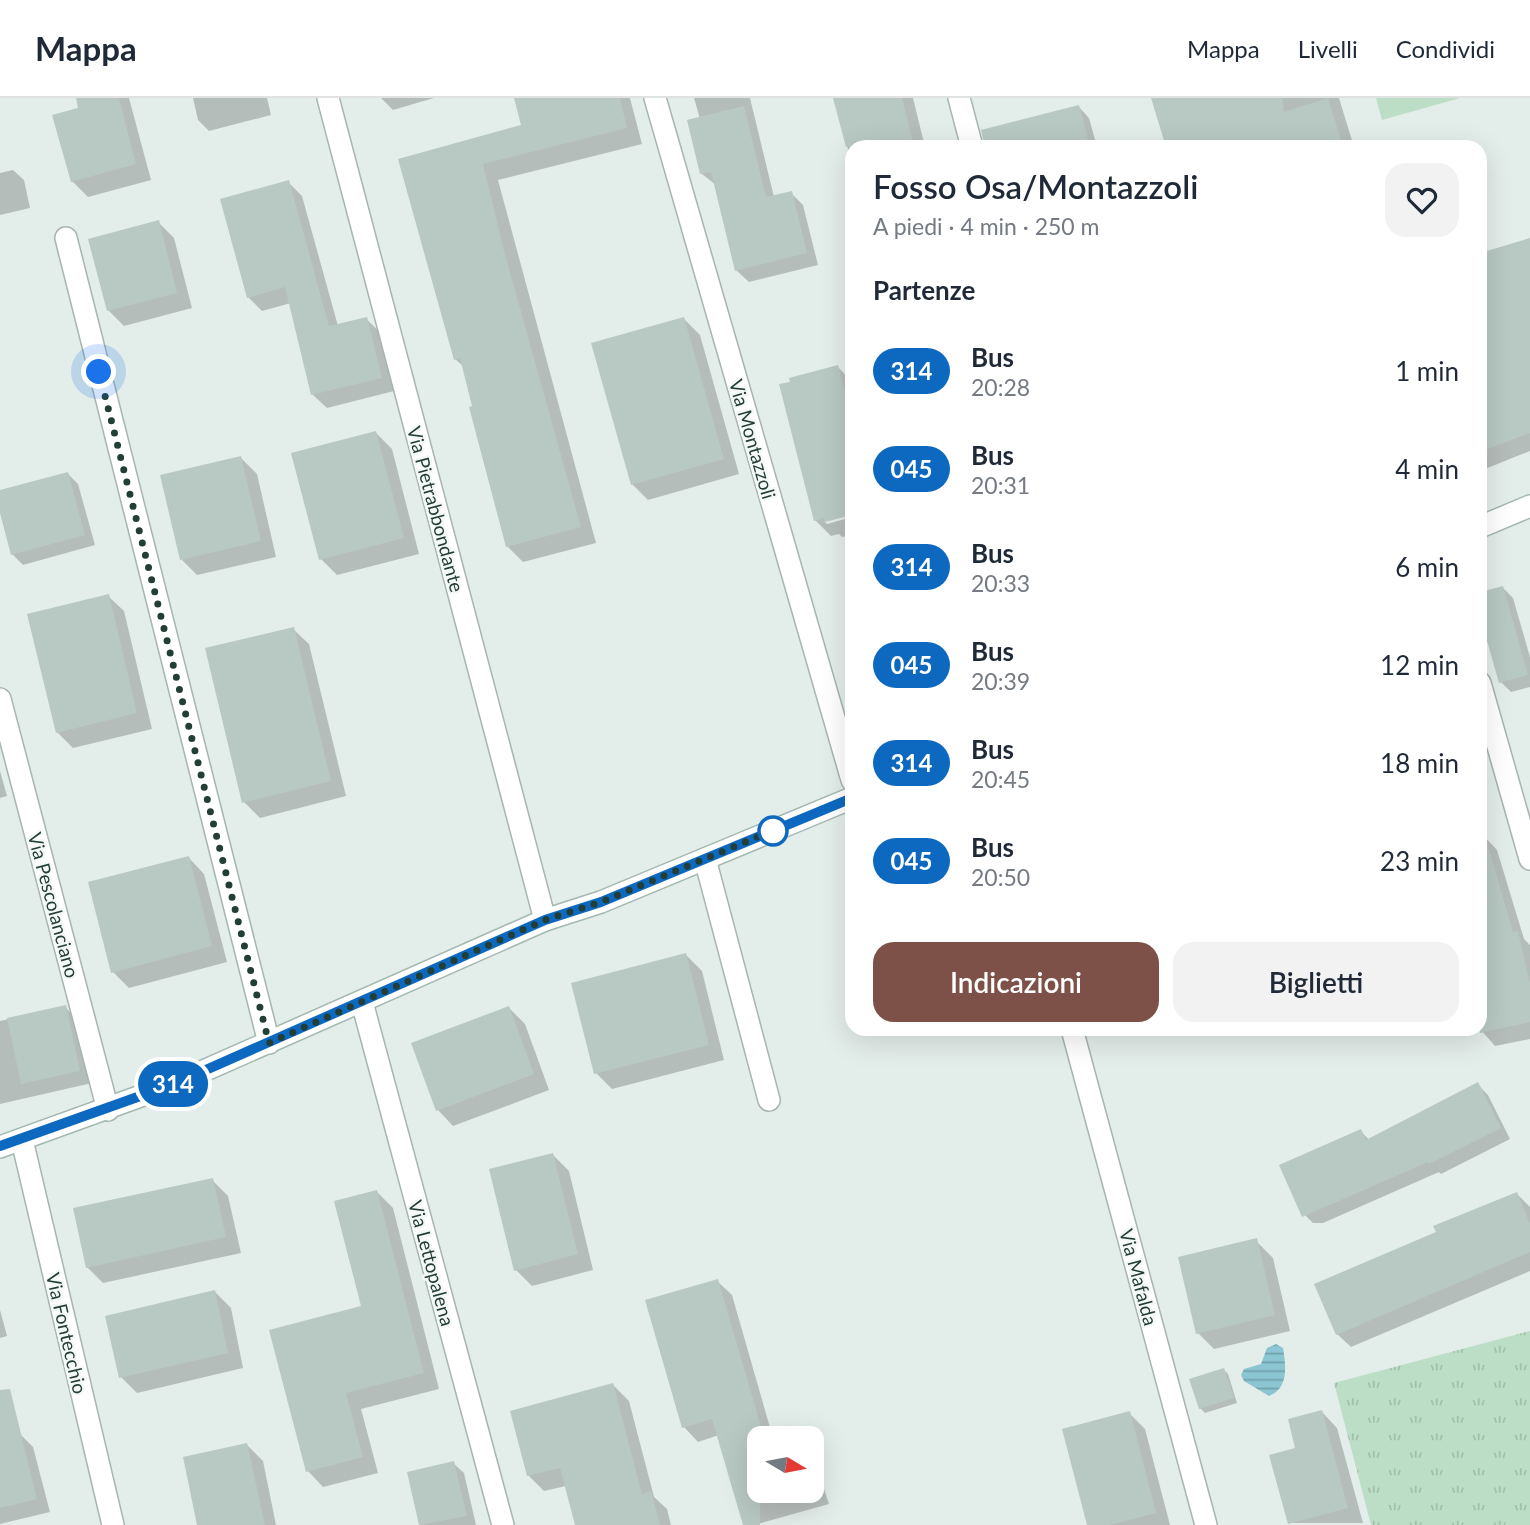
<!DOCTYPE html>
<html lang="it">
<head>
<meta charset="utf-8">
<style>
	body { margin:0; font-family:Lato,sans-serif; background:#f2f2f3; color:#1f2937; height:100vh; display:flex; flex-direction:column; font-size:26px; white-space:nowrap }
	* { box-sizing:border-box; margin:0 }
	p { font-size:23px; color:#747a83 }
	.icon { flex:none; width:38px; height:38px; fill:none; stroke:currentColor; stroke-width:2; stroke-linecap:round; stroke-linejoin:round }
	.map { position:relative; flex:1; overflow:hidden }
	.sheet { position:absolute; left:845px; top:42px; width:642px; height:896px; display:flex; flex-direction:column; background:#fff; border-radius:21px; box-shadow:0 7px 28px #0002 }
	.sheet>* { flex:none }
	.badge { padding:0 14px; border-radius:23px; font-size:24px; line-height:46px }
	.needle { width:46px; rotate:100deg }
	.tools { position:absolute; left:747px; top:1328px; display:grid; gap:14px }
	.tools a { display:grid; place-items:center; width:77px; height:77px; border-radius:14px; background:#fff; box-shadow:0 7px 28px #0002; font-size:35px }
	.you { position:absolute; width:35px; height:35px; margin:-18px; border:5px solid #fff; border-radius:50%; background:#1a73e8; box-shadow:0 0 0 10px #1a73e833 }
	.map>.badge { position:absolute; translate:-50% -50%; box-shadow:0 0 0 4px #fff }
	h2 { padding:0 28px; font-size:26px; line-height:63px }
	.round { display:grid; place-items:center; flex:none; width:74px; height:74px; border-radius:21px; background:#f2f2f3 }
	.summary { display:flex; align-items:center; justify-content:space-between; height:119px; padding:0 28px }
	h1 { font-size:33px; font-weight:600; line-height:52px }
	.action { display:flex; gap:14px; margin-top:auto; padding:14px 28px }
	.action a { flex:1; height:80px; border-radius:21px; background:#7e5148; color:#fff; font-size:28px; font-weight:600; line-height:80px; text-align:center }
	.action a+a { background:#f2f2f3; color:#1f2937 }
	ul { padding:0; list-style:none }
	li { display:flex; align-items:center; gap:21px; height:98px; padding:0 28px }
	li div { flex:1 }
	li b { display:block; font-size:26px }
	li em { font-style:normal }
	li .badge { min-width:77px; font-weight:700; text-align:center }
	header { display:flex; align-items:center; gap:42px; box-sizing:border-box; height:98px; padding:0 35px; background:#fff; border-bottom:2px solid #e0e1e3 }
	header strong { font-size:33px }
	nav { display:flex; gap:38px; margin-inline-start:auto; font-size:24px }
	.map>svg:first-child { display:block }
	.grass { fill:url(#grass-tufts) }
	.park { fill:#bcdec6 }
	.water { fill:url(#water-rules) }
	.shadow { fill:#0003 }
	.building { fill:#b8c8c2 }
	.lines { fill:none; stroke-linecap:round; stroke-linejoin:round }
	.street-casing { stroke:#a6b5b0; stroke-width:24 }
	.secondary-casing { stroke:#a1b9b1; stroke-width:24 }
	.street { stroke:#fff; stroke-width:21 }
	.secondary { stroke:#fff; stroke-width:21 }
	.line-casing { stroke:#fff; stroke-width:16 }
	.line { stroke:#0c69bf; stroke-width:10 }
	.walk { stroke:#233e37; stroke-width:7; stroke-dasharray:0 12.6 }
	.stop-dot { fill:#fff; stroke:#0c69bf; stroke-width:3.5 }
	.labels { text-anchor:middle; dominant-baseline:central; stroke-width:5; stroke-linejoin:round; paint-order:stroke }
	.street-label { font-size:19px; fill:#233e37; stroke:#f4f9f7 }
</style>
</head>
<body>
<header>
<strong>Mappa</strong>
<nav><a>Mappa</a><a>Livelli</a><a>Condividi</a></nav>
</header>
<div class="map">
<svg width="1530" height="1427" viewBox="0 0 1530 1427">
	<defs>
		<pattern id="grass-tufts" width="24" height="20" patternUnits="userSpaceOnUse" patternTransform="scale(1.75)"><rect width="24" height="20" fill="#bcdec6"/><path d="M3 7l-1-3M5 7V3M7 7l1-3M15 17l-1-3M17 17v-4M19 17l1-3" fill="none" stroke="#a1c0ab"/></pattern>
		<pattern id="water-rules" width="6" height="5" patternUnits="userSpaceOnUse" patternTransform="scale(1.75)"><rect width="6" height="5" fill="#8bc6d2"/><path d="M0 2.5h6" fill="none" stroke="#71a2ab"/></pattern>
	</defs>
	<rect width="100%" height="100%" fill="#e3ede9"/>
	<!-- grass -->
	<polygon class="grass" points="1530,1233 1530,1427 1371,1427 1334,1285"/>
	<!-- park -->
	<polygon class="park" points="1376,0 1460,0 1382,22"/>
	<!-- water -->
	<path class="water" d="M 1276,1246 L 1283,1250 C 1286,1268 1289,1290 1269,1298 L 1244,1283 L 1241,1277 L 1244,1271 L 1261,1266 L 1267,1250 Z"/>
	<!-- shadow -->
	<g class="shadow">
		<polygon points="78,0 129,0 151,82 88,99 72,83 80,11"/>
		<polygon points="193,0 267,0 271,17 209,33 198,22"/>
		<polygon points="381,0 434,0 393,12"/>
		<polygon points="516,0 630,0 642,46 498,82 596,445 523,464 507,448 465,270 455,261 400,62 523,28"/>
		<polygon points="694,0 750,0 774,99 791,95 803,107 818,167 749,184 736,172 716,87 702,76 700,21"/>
		<polygon points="835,0 913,0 925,49 852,49 852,67"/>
		<polygon points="1153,0 1339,0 1354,49 1167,49"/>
		<polygon points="1079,9 1089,20 1097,49 1003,49"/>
		<polygon points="13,72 24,82 30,110 0,117 0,75"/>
		<polygon points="288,84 302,98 338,228 366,221 380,234 394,293 327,310 313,297 291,205 262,213 248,199"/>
		<polygon points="158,124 174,140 192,210 124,228 108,212"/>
		<polygon points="1530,145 1530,353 1480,373 1480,201"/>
		<polygon points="684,221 700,237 739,376 648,402 632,386"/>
		<polygon points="838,269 852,284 852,415 824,423 827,426 852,419 852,437 842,439 839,436 831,438 815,422"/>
		<polygon points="376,335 392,351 419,456 337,477 321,461"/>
		<polygon points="241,360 257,376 276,459 197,477 182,462"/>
		<polygon points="68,376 78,386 95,447 23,467 13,457 0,408 0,394"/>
		<polygon points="1503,490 1513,500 1530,559 1530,589 1511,594 1501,584"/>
		<polygon points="108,498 124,513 152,631 73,650 57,634"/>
		<polygon points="293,531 309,546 346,698 260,720 244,704"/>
		<polygon points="0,673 7,698 0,700"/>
		<polygon points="1484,738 1497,752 1524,841 1530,847 1530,941 1495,948 1480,931 1480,739"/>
		<polygon points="189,760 204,776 227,864 129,890 113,874"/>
		<polygon points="686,857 702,873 724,962 612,991 596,975"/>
		<polygon points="65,909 78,922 92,985 0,1006 0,923"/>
		<polygon points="509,910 525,926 549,992 453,1028 438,1012"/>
		<polygon points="1477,986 1488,997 1510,1041 1441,1076 1439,1074 1323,1125 1313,1125 1302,1114 1361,1033 1369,1042"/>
		<polygon points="553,1057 569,1073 593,1172 532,1188 516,1172"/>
		<polygon points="212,1082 228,1098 241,1155 103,1185 87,1169"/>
		<polygon points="377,1094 393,1110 439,1291 361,1311 378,1375 323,1389 308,1373 363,1209"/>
		<polygon points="1517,1096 1530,1109 1530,1173 1351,1249 1337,1236 1438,1135"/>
		<polygon points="1257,1144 1273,1160 1290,1233 1214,1251 1198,1235"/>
		<polygon points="717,1183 732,1197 773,1340 760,1340 760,1393 812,1393 812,1354 829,1406 754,1427 719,1337 698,1344 684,1329"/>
		<polygon points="215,1194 231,1210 243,1270 137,1295 121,1279"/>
		<polygon points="0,1212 7,1238 0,1240"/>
		<polygon points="1224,1272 1228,1276 1237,1305 1205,1315 1200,1310"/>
		<polygon points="613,1287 629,1303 654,1399 667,1411 671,1427 577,1427 566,1388 544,1393 528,1377"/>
		<polygon points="1322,1314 1337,1330 1363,1425 1290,1425"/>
		<polygon points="1129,1315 1145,1331 1170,1427 1089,1427"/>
		<polygon points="20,1336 33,1349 50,1414 0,1426 0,1341"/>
		<polygon points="247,1347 263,1363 276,1427 199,1427"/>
		<polygon points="453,1365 464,1375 476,1427 421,1427 409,1376"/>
	</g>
	<!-- building -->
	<g class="building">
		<polygon points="76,0 119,0 136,66 71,84 52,17 78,10"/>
		<polygon points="514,0 620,0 627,30 483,66 504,153 581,429 506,449 469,309 472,308 460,260 454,262 398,61 521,27"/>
		<polygon points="833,0 902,0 914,49 846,49"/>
		<polygon points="1151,0 1282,0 1284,14 1328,0 1343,49 1166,49"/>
		<polygon points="1079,7 1090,49 985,49 981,32"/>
		<polygon points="744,8 766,99 792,93 807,155 735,173 711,74 700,76 687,22"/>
		<polygon points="289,82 329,228 367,219 382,280 311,297 285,189 247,200 220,101"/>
		<polygon points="159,122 177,195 107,213 88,141"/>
		<polygon points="1530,140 1530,335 1480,354 1480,155"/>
		<polygon points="684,219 724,361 631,387 591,245"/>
		<polygon points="838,267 852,320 852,417 825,424 824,420 814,423 779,286 790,284 789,280"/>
		<polygon points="376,333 404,440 319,462 291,355"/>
		<polygon points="241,358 261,443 180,462 160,377"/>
		<polygon points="68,374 85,437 11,457 0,415 0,392"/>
		<polygon points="1503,488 1528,577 1499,585 1480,518 1480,494"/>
		<polygon points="109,496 137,615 56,635 27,516"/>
		<polygon points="294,529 331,683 242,705 205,550"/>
		<polygon points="1488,748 1513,834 1518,833 1530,885 1530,924 1480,935 1480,749"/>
		<polygon points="189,758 212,848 111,875 88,784"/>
		<polygon points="686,855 709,947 594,976 571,885"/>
		<polygon points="66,907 80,973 21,986 7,920"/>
		<polygon points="509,908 534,976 436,1013 411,945"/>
		<polygon points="1478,984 1501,1030 1429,1066 1428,1064 1302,1119 1279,1067 1361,1031 1366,1042"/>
		<polygon points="553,1055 578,1156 514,1173 489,1071"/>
		<polygon points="213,1080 226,1139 86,1170 73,1110"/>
		<polygon points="377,1092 424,1275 346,1295 363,1359 306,1374 269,1232 361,1208 334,1103"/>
		<polygon points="1517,1094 1530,1126 1530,1154 1336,1237 1314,1186 1436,1134 1433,1128"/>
		<polygon points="1257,1140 1275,1217 1196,1236 1178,1159"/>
		<polygon points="718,1181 760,1325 760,1427 743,1427 712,1321 682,1330 645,1202"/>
		<polygon points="215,1192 228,1255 119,1280 105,1218"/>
		<polygon points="1224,1270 1234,1300 1199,1311 1189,1281"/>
		<polygon points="613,1285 642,1396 651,1393 660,1427 575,1427 560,1370 527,1378 510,1313"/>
		<polygon points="10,1291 37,1401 0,1410 0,1292"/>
		<polygon points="1322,1312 1348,1410 1288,1426 1269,1357 1295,1350 1288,1321"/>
		<polygon points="1130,1313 1156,1415 1110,1427 1087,1427 1062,1331"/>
		<polygon points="247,1345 265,1427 197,1427 183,1359"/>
		<polygon points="454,1363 467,1418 419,1427 407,1374"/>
	</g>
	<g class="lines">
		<defs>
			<g id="street">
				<polyline points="328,0 545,822"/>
				<polyline points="655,0 852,682"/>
				<polyline points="959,0 972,49"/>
				<polyline points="66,140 269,945"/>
				<polyline points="1480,585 1530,761"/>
				<polyline points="0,601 108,1012"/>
				<polyline points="705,761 769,1002"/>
				<polyline points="362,904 503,1427"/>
				<polyline points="1072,931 1206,1427"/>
				<polyline points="22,1042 113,1427"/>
			</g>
			<g id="secondary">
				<polyline points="1480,429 1530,408"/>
				<polyline points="0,1049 174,986 545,822 601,804 852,700"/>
			</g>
		</defs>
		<!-- street casing -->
		<use href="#street" class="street-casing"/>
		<!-- secondary casing -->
		<use href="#secondary" class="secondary-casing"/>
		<!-- street -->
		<use href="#street" class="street"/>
		<!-- secondary -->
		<use href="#secondary" class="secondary"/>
	</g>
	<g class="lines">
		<defs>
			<polyline id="line" points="0,1048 174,986 545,822 601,804 852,700"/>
		</defs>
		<!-- line casing -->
		<use href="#line" class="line-casing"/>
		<!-- line -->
		<use href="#line" class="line"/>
		<!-- walk -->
		<polyline class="walk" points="99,274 269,945 545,822 601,804 779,730 773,733"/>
	</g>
	<!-- markers -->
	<circle class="stop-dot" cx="773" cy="733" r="14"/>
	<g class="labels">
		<!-- street labels -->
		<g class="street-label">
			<text transform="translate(753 341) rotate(74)">Via Montazzoli</text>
			<text transform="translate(436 411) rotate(75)">Via Pietrabbondante</text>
			<text transform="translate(54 807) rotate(75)">Via Pescolanciano</text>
			<text transform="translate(432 1165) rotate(75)">Via Lettopalena</text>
			<text transform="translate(1139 1179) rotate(75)">Via Mafalda</text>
			<text transform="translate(67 1235) rotate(77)">Via Fontecchio</text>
		</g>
	</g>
</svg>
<div class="tools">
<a><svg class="needle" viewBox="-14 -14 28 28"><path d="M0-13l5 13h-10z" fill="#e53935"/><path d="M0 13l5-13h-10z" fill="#747a83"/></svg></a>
</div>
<div class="you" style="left:99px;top:274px"></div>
<b class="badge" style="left:173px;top:986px;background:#0c69bf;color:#fff">314</b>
<section class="sheet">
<div class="summary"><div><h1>Fosso Osa/Montazzoli</h1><p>A piedi · 4 min · 250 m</p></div><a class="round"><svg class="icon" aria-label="heart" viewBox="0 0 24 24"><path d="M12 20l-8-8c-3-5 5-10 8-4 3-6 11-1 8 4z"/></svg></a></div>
<h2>Partenze</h2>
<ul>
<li><span class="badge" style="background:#0c69bf;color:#fff">314</span><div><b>Bus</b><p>20:28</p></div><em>1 min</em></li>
<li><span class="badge" style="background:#0c69bf;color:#fff">045</span><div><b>Bus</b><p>20:31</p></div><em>4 min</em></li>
<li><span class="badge" style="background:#0c69bf;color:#fff">314</span><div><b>Bus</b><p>20:33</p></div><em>6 min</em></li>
<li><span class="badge" style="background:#0c69bf;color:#fff">045</span><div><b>Bus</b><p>20:39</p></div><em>12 min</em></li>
<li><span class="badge" style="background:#0c69bf;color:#fff">314</span><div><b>Bus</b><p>20:45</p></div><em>18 min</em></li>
<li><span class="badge" style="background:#0c69bf;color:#fff">045</span><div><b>Bus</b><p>20:50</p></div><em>23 min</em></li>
</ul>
<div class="action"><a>Indicazioni</a><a>Biglietti</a></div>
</section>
</div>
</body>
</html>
